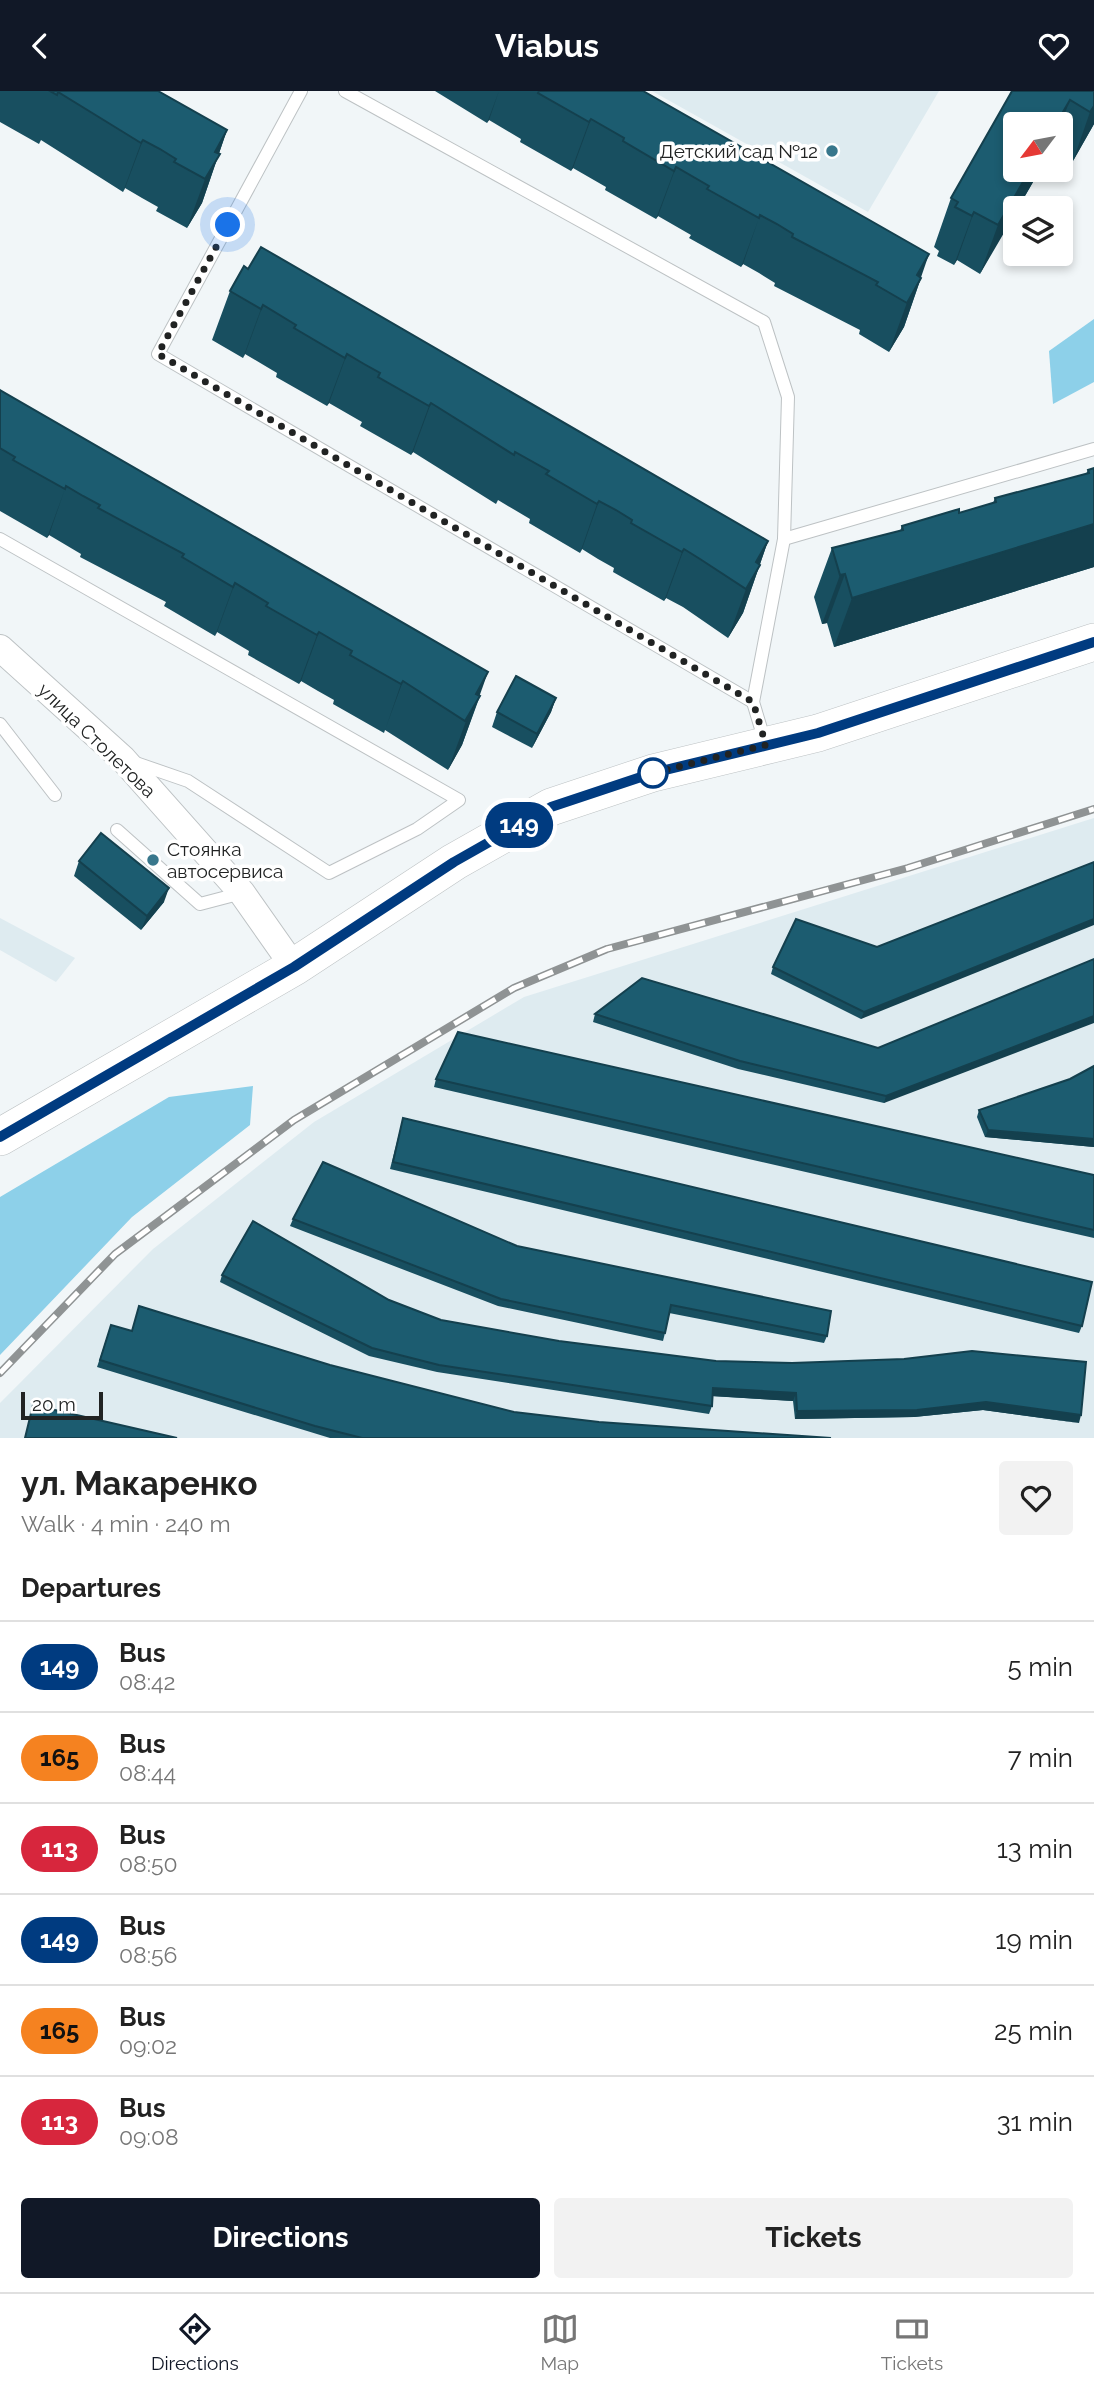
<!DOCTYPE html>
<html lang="en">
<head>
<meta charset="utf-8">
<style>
	body { margin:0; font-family:Raleway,sans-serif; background:#f2f2f2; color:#222; height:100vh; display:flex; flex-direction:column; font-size:26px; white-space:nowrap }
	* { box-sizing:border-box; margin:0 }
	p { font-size:23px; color:#767676 }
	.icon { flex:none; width:38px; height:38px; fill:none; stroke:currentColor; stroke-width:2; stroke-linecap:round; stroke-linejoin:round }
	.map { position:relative; height:1347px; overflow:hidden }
	.details { display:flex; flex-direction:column; background:#fff; flex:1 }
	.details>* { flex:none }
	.badge { padding:0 14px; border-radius:23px; font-size:24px; line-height:46px }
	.needle { width:46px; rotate:238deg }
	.tools { position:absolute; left:1003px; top:21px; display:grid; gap:14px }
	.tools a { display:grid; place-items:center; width:70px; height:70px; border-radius:7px; background:#fff; box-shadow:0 4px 10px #0003; font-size:35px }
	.scale { position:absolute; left:21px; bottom:18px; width:82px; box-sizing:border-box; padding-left:7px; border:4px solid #212323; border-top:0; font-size:19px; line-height:24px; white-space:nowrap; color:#212323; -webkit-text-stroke:5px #fff; paint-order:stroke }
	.you { position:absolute; width:35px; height:35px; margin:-18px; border:5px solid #fff; border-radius:50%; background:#1a73e8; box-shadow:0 0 0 10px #1a73e833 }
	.map>.badge { position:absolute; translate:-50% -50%; box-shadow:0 0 0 4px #fff }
	h2 { padding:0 21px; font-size:26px; line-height:63px }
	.round { display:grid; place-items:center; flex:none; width:74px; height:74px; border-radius:7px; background:#f2f2f2 }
	.overview { display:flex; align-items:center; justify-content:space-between; height:119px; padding:0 21px }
	h1 { font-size:33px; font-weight:700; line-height:52px }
	.primary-button { display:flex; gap:14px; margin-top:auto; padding:14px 21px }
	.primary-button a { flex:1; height:80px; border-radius:7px; background:#111827; color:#fff; font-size:28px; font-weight:700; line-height:80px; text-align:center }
	.primary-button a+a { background:#f2f2f2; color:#222 }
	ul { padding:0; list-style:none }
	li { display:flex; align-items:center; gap:21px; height:91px; padding:0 21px; border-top:2px solid #e0e0e0 }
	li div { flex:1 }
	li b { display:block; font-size:26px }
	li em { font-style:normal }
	li .badge { min-width:77px; font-weight:700; text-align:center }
	header { display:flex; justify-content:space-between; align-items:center; height:91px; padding:0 21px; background:#111827; color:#fff; font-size:32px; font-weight:700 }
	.tab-bar { display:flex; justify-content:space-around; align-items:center; height:98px; border-top:2px solid #e0e0e0; background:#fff; font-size:19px; color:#767676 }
	.tab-bar a { display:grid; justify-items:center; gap:4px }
	.tab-bar .selected { color:#111827 }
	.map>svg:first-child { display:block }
	.built { fill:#deebf0 }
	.green { fill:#8dd0e9 }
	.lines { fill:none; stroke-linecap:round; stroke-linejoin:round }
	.service-casing { stroke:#bdc2c4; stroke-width:14 }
	.minor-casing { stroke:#bdc2c4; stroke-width:28 }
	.secondary-casing { stroke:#bdc2c4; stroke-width:38 }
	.service { stroke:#fff; stroke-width:12 }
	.minor { stroke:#fff; stroke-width:26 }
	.secondary { stroke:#fff; stroke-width:37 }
	.rail-casing { stroke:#8f9394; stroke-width:8 }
	.rail { stroke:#fff; stroke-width:5; stroke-dasharray:16; stroke-linecap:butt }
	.wall { fill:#184f60 }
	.shaded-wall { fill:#14404e }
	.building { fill:#1c5c70; stroke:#14404e; stroke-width:2 }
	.line-casing { stroke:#fff; stroke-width:16 }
	.line { stroke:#003b80; stroke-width:10 }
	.walk { stroke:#212323; stroke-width:7; stroke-dasharray:0 12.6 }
	.poi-dot { fill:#38778c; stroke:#fff; stroke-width:2.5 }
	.stop-dot { fill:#fff; stroke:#003b80; stroke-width:3.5 }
	.labels { text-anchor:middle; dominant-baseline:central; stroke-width:7; stroke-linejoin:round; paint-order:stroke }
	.poi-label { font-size:19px; fill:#212323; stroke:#fff; text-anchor:end }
	.street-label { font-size:19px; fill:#212323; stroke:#fff }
</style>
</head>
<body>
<header><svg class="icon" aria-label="back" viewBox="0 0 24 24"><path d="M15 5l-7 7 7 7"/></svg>Viabus<svg class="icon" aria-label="heart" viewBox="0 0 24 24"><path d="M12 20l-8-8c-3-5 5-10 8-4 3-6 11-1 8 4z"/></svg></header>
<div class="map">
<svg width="1094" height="1347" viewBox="0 0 1094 1347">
	<rect width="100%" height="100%" fill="#f1f6f8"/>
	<!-- built -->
	<g class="built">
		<polygon points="652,0 939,0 868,121"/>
		<polygon points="1094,727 1094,1347 0,1347 0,1312 153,1158 314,1031 524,906"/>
		<polygon points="0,827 75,867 56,891 0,859"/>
	</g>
	<!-- green -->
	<g class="green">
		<polygon points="1094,228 1094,291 1053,313 1049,260"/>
		<polygon points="253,995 250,1034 132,1126 0,1264 0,1106 169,1006"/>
	</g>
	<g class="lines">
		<defs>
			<g id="service">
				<polyline points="301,0 158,263 753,611"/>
				<polyline points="345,0 764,231 788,306 784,448 753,611 765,651"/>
				<polyline points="0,448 459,709 417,738 329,782 188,690 133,671"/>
				<polyline points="784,448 1094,358"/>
				<polyline points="0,633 55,704"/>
				<polyline points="117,739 200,813 242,802"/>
			</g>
			<polyline id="minor" points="0,557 123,668 242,802 294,876"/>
			<polyline id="secondary" points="0,1046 294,876 454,771 551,716 653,682 818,642 1094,551"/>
		</defs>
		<!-- service casing -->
		<use href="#service" class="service-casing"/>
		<!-- minor casing -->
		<use href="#minor" class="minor-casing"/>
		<!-- secondary casing -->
		<use href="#secondary" class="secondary-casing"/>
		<!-- service -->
		<use href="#service" class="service"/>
		<!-- minor -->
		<use href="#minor" class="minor"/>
		<!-- secondary -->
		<use href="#secondary" class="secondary"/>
		<defs>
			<polyline id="rail" points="0,1282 115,1163 294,1029 514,897 607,858 908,777 1094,718"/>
		</defs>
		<!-- rail casing -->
		<use href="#rail" class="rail-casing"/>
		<!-- rail -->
		<use href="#rail" class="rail"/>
	</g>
	<!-- wall -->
	<g class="wall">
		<polygon points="0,0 158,0 227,39 202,112 187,137 156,120 158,116 142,107 125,97 123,101 41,49 39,53 0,31"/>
		<polygon points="435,0 643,0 921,187 904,236 889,261 859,243 860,239 774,195 775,192 759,182 743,173 741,176 689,147 691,144 658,125 656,128 605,99 606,96 573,77 571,80 520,51 521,48 489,29 487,32"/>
		<polygon points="1012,0 1094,0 1094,33 1073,70 1060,63 1060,33 1040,79 1018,117 1015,117 980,183 957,169 954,174 937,165 939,160 934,156 951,107"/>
		<polygon points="244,175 768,450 743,522 728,547 683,516 666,507 664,510 613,481 614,477 598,468 582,458 580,462 529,432 530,428 498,409 496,413 413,361 411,364 360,335 362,331 329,312 327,315 276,286 277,282 245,263 243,267 212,249 230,200"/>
		<polygon points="0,299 480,605 462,654 448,679 385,639 384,642 333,613 334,609 318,600 301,590 299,593 248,564 249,560 217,541 215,545 164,515 166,511 80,466 81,463 49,444 47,447 0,420"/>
		<polygon points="1094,377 1094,476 834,556 827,532 822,533 814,506 832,457 900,440 902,435 959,422 993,412 995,407 1086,383 1088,379"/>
		<polygon points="556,607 551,621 532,657 492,636 497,621"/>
		<polygon points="79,770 164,811 141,839 74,785"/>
		<polygon points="1094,771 861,928 771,883 773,876 877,856"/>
		<polygon points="1094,868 884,1012 738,978 593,931 595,923 878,957"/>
		<polygon points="1094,975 1094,1056 985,1046 977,1026 979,1019 1070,988"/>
		<polygon points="436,988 1094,1084 1094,1147 434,996"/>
		<polygon points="403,1027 1082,1235 1079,1242 390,1078"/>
		<polygon points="293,1128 517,1155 827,1245 824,1252 669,1222 665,1242 663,1250 498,1215 290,1135"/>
		<polygon points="222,1184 389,1209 441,1229 559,1250 1079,1332 983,1319 914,1326 795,1328 793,1310 713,1305 712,1315 709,1323 437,1281 369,1265 220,1191"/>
		<polygon points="111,1234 132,1240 330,1274 514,1321 599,1331 831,1347 330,1347 97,1276"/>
	</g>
	<!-- shaded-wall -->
	<g class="shaded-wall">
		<polygon points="499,0 489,29 487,32"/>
		<polygon points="1070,9 1060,35 1060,33 1056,33"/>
		<polygon points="1094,15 1094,33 1073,70 1090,21"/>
		<polygon points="591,28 573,77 571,80 589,31"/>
		<polygon points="227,39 202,112 187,137 215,61"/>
		<polygon points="143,49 125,97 123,101 141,52"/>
		<polygon points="676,76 658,125 656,128 674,80"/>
		<polygon points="1030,79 1040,79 1018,117 1015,117 1015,123 980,183 998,134"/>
		<polygon points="974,121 957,169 954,174 972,125"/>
		<polygon points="760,124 743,173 741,176 759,127"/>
		<polygon points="929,163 904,236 889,261 917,184"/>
		<polygon points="263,214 245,263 243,267 261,218"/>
		<polygon points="347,263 329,312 327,315 345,267"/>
		<polygon points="431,312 413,361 411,364 429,315"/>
		<polygon points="66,395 49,444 47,447 65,398"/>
		<polygon points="599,410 582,458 580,462 597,413"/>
		<polygon points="1094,433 1094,476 834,556 852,507"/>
		<polygon points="768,450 743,522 728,547 756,471"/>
		<polygon points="684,458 666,507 664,510 682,461"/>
		<polygon points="845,483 827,532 822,533 840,484"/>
		<polygon points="235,492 217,541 215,545 233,496"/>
		<polygon points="319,541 301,590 299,593 317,544"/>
		<polygon points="488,581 462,654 448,679 476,603"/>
		<polygon points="403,590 385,639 384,642 401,593"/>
		<polygon points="556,607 551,621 532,657 537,643"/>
		<polygon points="169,797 164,811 141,839 147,825"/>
		<polygon points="1094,828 1094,834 861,928 864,921"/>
		<polygon points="1094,925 1094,932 884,1012 886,1005"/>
		<polygon points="988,1039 1094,1048 1094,1056 985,1046"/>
		<polygon points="713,1297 796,1302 793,1310 710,1305"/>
		<polygon points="986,1311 1081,1324 1079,1332 983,1319 914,1326 795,1328 797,1320"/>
	</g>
	<!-- building -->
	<g class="building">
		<polygon points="50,0 158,0 227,39 215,61 220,63 205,88 174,71 176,68 160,58 143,49 141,52 58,1 57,4"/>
		<polygon points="539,0 643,0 929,163 917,184 921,187 907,212 876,194 878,191 792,146 793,143 777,133 760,124 759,127 707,98 709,95 676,76 674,80 623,50 624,47 591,28 589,31 538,2"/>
		<polygon points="1012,0 1094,0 1094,15 1090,21 1070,9 1056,33 1015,33 1015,79 1030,79 998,134 974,121 972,125 955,116 958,111 951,107"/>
		<polygon points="261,156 768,450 756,471 760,474 746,498 700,468 684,458 682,461 631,432 632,429 616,419 599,410 597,413 546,383 549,380 515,361 514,364 431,312 429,315 378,286 380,282 364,273 347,263 345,267 294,237 296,234 263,214 261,218 230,200 244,175 248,178"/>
		<polygon points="0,299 488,581 476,603 480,605 465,630 403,590 401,593 350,564 352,560 336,551 319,541 317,544 266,515 268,512 235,492 233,496 182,466 184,463 98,417 100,414 83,405 66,395 65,398 13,369 15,366 0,357"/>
		<polygon points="1094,377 1094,433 852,507 845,483 840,484 832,457 903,439 902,435 959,418 959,422 996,411 995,407 1089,382 1088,379"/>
		<polygon points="516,585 556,607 537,643 497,621"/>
		<polygon points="101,742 169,797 147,825 79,770"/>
		<polygon points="1094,771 1094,828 864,921 773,876 796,828 877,856"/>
		<polygon points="1094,868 1094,925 886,1005 740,970 595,923 642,887 878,957"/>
		<polygon points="458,941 1094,1084 1094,1139 436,988"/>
		<polygon points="1094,975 1094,1048 988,1039 979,1019 1070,988"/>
		<polygon points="403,1027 1092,1191 1082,1235 393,1071"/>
		<polygon points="323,1071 517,1155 831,1220 827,1245 671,1214 665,1242 501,1208 293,1128"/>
		<polygon points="253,1130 389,1209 441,1229 559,1250 716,1270 792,1272 904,1268 972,1260 1086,1271 1081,1324 986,1311 917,1319 797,1320 796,1302 713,1297 712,1315 439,1274 372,1257 222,1184"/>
		<polygon points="139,1215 330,1274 514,1321 599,1331 831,1347 362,1347 315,1335 100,1269 111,1234 132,1240"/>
		<polygon points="33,1314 177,1347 25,1347"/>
	</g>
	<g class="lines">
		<defs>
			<polyline id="line" points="0,1046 294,876 454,771 551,716 653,682 818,642 1094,551"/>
		</defs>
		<!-- line casing -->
		<use href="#line" class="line-casing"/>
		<!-- line -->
		<use href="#line" class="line"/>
		<!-- walk -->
		<polyline class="walk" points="228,134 158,263 753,611 766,654 653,682"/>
	</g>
	<!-- markers -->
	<g class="poi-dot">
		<circle cx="832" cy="60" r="7"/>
		<circle cx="153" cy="769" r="7"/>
	</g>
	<circle class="stop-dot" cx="653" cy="682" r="14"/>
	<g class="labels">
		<!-- poi labels -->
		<g class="poi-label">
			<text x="818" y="60">Детский сад №12</text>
			<text x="167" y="758" text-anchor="start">Стоянка<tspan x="167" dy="22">автосервиса</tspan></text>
		</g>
		<!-- street labels -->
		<g class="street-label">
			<text transform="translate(97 649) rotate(44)">улица Столетова</text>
		</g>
	</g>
</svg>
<div class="tools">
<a><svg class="needle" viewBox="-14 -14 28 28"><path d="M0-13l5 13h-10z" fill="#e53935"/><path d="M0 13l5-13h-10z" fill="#767676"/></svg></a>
<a><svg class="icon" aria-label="layers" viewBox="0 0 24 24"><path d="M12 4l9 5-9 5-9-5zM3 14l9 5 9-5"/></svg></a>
</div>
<div class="scale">20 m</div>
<div class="you" style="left:228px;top:134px"></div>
<b class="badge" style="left:519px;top:734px;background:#003b80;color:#fff">149</b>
</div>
<section class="details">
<div class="overview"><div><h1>ул. Макаренко</h1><p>Walk · 4 min · 240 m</p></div><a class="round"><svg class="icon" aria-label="heart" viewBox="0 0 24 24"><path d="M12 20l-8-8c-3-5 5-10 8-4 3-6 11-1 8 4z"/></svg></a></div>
<h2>Departures</h2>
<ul>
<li><span class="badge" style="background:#003b80;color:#fff">149</span><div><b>Bus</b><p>08:42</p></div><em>5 min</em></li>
<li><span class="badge" style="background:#f58220;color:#111">165</span><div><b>Bus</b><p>08:44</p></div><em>7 min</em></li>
<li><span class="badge" style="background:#d7263d;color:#fff">113</span><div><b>Bus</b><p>08:50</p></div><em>13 min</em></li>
<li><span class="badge" style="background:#003b80;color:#fff">149</span><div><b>Bus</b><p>08:56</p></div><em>19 min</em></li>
<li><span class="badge" style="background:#f58220;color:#111">165</span><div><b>Bus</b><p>09:02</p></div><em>25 min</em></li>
<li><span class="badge" style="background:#d7263d;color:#fff">113</span><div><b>Bus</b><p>09:08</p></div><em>31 min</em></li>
</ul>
<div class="primary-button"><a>Directions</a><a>Tickets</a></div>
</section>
<nav class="tab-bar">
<a class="selected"><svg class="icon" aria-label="directions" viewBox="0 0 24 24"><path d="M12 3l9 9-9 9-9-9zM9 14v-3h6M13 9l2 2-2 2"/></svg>Directions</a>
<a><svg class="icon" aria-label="map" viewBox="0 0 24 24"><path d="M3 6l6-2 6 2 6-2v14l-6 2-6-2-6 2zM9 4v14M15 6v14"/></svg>Map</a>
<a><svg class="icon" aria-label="tickets" viewBox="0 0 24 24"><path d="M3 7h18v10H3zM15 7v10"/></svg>Tickets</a>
</nav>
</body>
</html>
